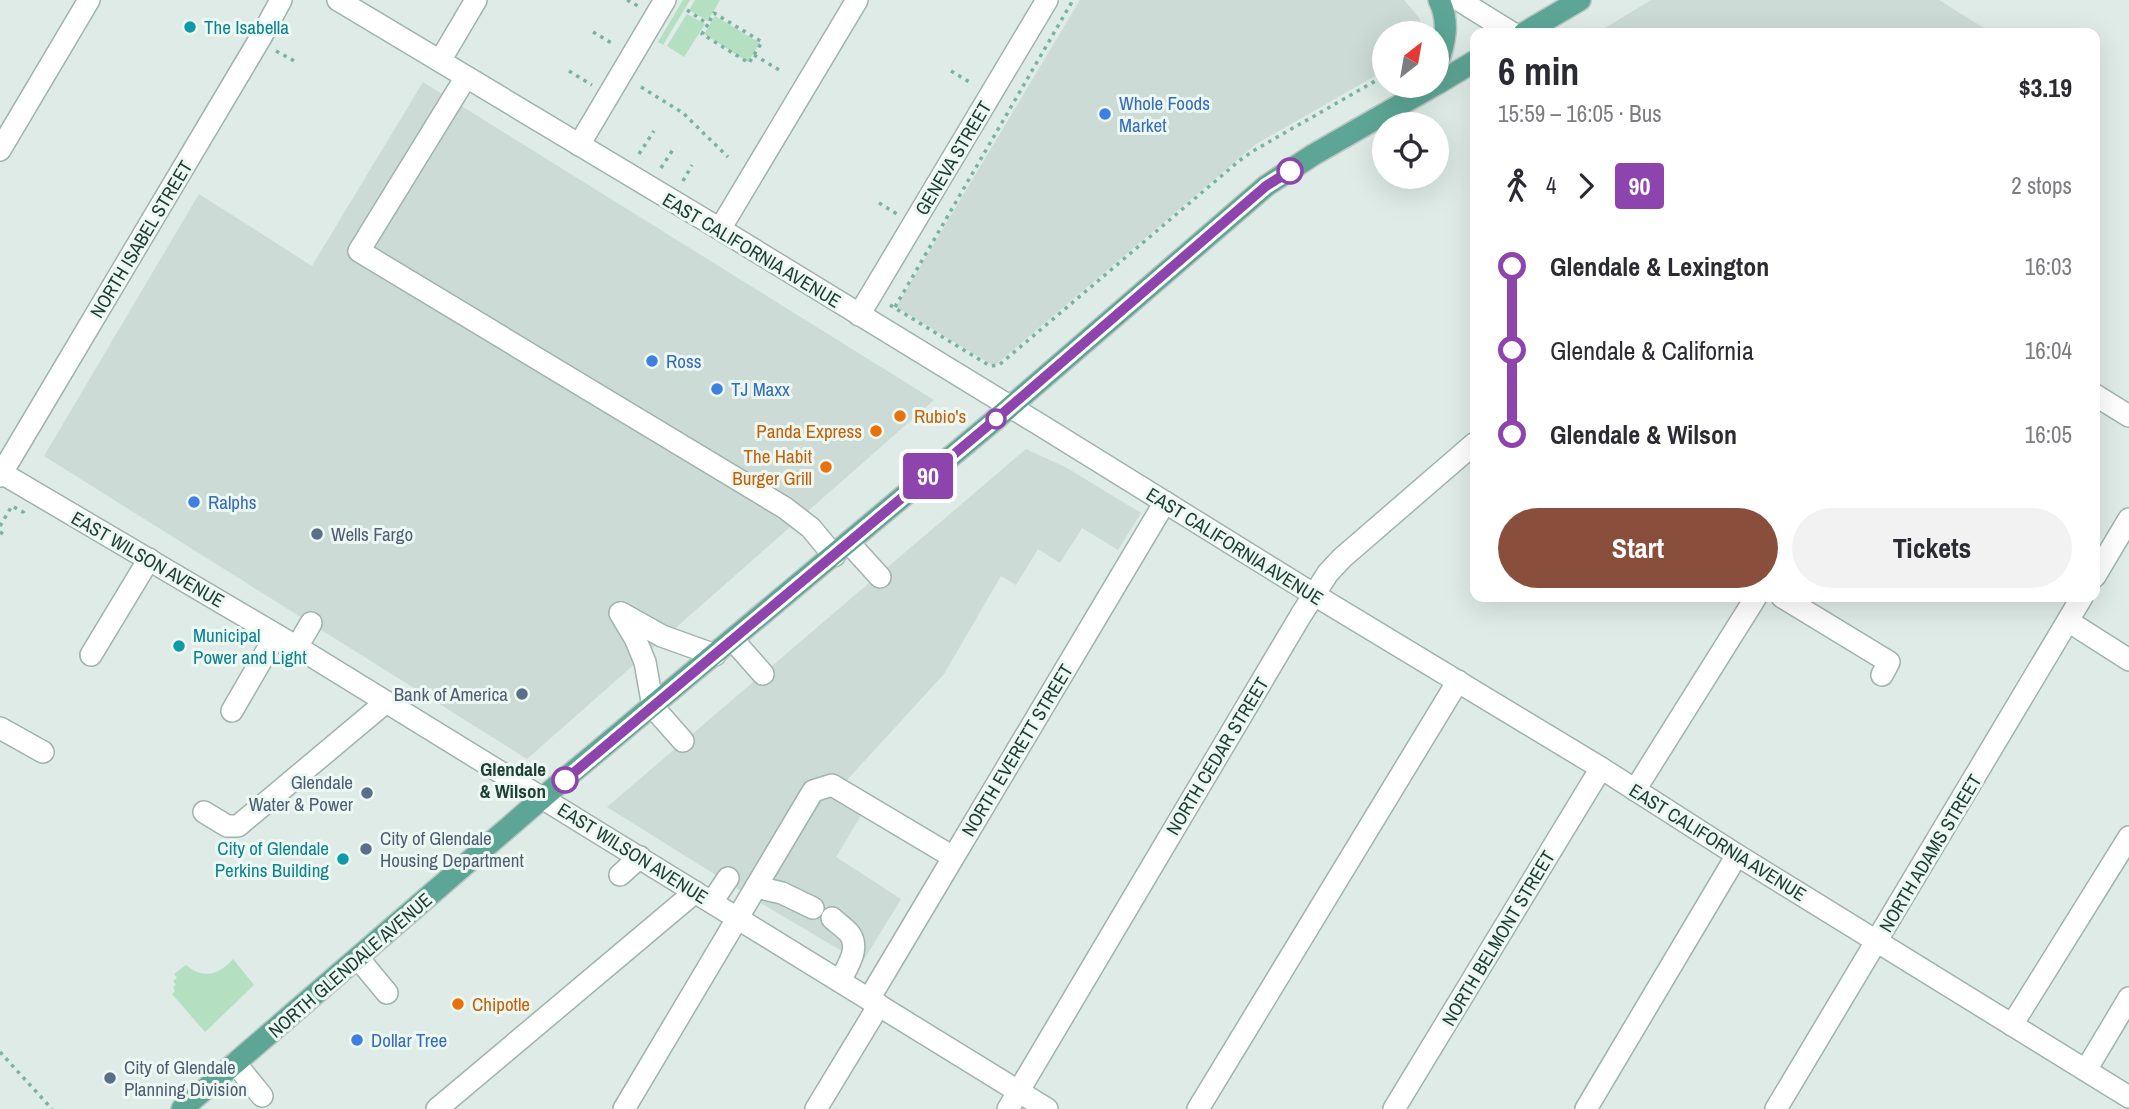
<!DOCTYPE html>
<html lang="en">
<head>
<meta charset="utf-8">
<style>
	body { margin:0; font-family:"Archivo Narrow",sans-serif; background:#f2f2f3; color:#2b2b33; height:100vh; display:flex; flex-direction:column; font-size:26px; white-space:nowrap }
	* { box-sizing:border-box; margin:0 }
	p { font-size:23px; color:#7c7c81 }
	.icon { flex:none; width:38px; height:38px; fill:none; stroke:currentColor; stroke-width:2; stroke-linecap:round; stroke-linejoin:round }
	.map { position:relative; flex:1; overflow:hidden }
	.details { position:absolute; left:1470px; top:28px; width:630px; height:574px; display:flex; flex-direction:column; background:#fff; border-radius:14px; box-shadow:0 7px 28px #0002 }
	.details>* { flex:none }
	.badge { padding:0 14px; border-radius:5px; font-size:24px; line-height:46px }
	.needle { width:46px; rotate:31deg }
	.tools { position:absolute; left:1372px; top:21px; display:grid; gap:14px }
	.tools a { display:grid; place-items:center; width:77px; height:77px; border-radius:50%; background:#fff; box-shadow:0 7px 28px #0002; font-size:35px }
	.map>.badge { position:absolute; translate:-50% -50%; box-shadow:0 0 0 4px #fff }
	.legs { display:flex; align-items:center; gap:10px; height:77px; padding:0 28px; font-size:23px }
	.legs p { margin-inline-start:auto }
	.headline { display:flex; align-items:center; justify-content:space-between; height:119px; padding:0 28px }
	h1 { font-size:38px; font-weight:800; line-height:52px }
	.action { display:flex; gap:14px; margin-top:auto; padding:14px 28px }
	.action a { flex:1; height:80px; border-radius:42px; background:#8a4f3c; color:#fff; font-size:28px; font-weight:800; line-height:80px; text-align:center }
	.action a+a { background:#f2f2f3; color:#2b2b33 }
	ul { padding:0 28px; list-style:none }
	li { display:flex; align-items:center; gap:24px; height:84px; font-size:26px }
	li i { display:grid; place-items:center; width:10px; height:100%; margin:0 9px; background:currentColor }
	li i::after { content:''; width:18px; height:18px; margin:-9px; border:5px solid; border-radius:50%; background:#fff }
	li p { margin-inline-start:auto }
	li:first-child i { background:linear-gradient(#0000 50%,currentColor 0) }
	li:last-child i { background:linear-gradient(currentColor 50%,#0000 0) }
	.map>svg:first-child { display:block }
	.built { fill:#ccdbd5 }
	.green { fill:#b4e0c1 }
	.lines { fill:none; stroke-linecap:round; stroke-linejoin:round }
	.minor-casing { stroke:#a0b3ad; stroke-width:24 }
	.major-casing { stroke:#bbc5c2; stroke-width:24 }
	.path { stroke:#7ab3a3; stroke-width:3.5; stroke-dasharray:3.5 5; stroke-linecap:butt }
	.minor { stroke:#fff; stroke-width:21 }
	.major { stroke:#5da695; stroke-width:21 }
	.line-1-casing { stroke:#fff; stroke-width:16 }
	.line-1 { stroke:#8e44ad; stroke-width:10 }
	.culture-dot { fill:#0f9aa8; stroke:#eef8f3; stroke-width:2.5 }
	.shop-dot { fill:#3f7fe0; stroke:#eef8f3; stroke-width:2.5 }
	.stop-1-dot { fill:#fff; stroke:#8e44ad; stroke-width:3.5 }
	.food-dot { fill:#e8710a; stroke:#eef8f3; stroke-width:2.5 }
	.service-dot { fill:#5c6f8a; stroke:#eef8f3; stroke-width:2.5 }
	.labels { text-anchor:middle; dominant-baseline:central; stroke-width:6; stroke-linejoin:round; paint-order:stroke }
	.culture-label { font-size:19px; fill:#0d838f; stroke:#eef8f3; text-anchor:start }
	.shop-label { font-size:19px; fill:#366cbe; stroke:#eef8f3; text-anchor:start }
	.street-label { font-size:19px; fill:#1d3d35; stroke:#eef8f3 }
	.food-label { font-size:19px; fill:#c56008; stroke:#eef8f3; text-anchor:start }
	.service-label { font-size:19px; fill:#4e5e75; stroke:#eef8f3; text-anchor:start }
	.stop-label { font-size:19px; font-weight:bold; fill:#1d3d35; stroke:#eef8f3; text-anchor:end }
</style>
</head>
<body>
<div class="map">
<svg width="2129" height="1109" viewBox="0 0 2129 1109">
	<rect width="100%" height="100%" fill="#deebe6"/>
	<!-- built -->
	<g class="built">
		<polygon points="1080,0 1404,0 1420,19 1420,33 1384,33 1384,71 1256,144 994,366 896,307"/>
		<polygon points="1651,0 1939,0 1992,33 1597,33"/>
		<polygon points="423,82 934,400 527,759 44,456 199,194 312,266"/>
		<polygon points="1026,449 1067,468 1141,513 1118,550 1082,528 1060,563 1038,549 1016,585 1001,576 944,674 836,792 865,809 836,857 901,899 862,963 759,902 607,807"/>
	</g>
	<!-- green -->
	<g class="green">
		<polygon points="683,0 690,0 663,45 658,42"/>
		<polygon points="695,0 720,0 708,21 689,10"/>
		<polygon points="687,14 705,24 684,57 667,46"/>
		<polygon points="715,16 760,43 748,62 704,34"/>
		<path d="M 233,959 L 254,985 L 205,1032 L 172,994 L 175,991 L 173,987 L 176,985 L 173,981 L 177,978 L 174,974 L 186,965 C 203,979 218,976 233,959 Z"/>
	</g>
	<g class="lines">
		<defs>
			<g id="minor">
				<polyline points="338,0 720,229 1042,426 1313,594 1601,768 1737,855 2129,1097"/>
				<polyline points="1459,0 1512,33"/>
				<polyline points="440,61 476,0"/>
				<polyline points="466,77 359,251 785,508 811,528 834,556"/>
				<polyline points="579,145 665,0"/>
				<polyline points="0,150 89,0"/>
				<polyline points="720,229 857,0"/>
				<polyline points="859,315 1047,0"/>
				<polyline points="2095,395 2129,416"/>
				<polyline points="0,472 297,647 1047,1109"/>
				<polyline points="0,476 261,37 281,0"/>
				<polyline points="849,543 880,577"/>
				<polyline points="2095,576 2129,519"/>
				<polyline points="1782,597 1889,662 1882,675"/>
				<polyline points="620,613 635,638 645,662 653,707 683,741"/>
				<polyline points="621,613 662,636 715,655"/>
				<polyline points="2068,621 2129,660"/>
				<polyline points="733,640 763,674"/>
				<polyline points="297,647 311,623"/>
				<polyline points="91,655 149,559"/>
				<polyline points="232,711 276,635"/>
				<polyline points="0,728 43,752"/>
				<polyline points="1635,790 1756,597"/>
				<polyline points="204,812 227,826 238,826 386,702"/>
				<polyline points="620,875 640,857"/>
				<polyline points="756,887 782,893 813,908"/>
				<polyline points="712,902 728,878"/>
				<path d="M 832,918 C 837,923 845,928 849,933 C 861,948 847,967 840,981"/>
				<polyline points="358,958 387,993"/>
				<polyline points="869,999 1165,502"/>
				<polyline points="2012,1025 2129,837"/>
				<polyline points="235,1063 262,1096"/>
				<polyline points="2086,1070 2129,998"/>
				<polyline points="437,1109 695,892"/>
				<polyline points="624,1109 813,791 832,785 953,857"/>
				<polyline points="816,1109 879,1005"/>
				<polyline points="1008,1109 1301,615 1328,573 1342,558 1475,443"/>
				<polyline points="1198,1109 1458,681"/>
				<polyline points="1394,1109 1601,768"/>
				<polyline points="1586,1109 1737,855"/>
				<polyline points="1776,1109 2082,597"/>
			</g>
			<g id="major">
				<polyline points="1524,33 1580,0"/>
				<path d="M 1437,65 C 1445,43 1450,22 1439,0"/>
				<polyline points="1437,84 1475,61"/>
				<polyline points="182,1109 561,782 996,419 1266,186 1313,155 1433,86"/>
			</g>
		</defs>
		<!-- minor casing -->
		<use href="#minor" class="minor-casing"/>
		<!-- major casing -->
		<use href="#major" class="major-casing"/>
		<!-- path -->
		<g class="path">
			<polyline points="627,0 638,6"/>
			<polyline points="687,10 708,24 702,34 749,63 762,42 714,13 708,24"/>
			<polyline points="593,32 615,45"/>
			<polyline points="276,51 298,63"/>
			<polyline points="754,55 781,71"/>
			<polyline points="569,71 592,85"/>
			<polyline points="951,71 971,83"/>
			<polyline points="641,87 683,113 728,157"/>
			<polyline points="639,154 654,131"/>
			<polyline points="661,168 674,148"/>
			<polyline points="683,181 692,165"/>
			<polyline points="879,203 897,214"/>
			<polyline points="890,305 990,366 999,365 1239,161 1253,151 1384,76"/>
			<polyline points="895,307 1073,0"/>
			<polyline points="0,526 12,506 23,512 26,508"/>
			<polyline points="0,532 6,536"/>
			<polyline points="0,1052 52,1109"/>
		</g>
		<!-- minor -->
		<use href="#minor" class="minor"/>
		<!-- major -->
		<use href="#major" class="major"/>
	</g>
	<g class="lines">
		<defs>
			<polyline id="line-1" points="565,780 996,419 1266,186 1290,171"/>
		</defs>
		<!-- line-1 casing -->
		<use href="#line-1" class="line-1-casing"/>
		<!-- line-1 -->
		<use href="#line-1" class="line-1"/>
	</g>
	<!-- markers -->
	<g class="culture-dot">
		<circle cx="190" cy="27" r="7"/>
		<circle cx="179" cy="646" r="7"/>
		<circle cx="343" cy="859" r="7"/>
	</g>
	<g class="shop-dot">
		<circle cx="1105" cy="114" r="7"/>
		<circle cx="652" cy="361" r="7"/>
		<circle cx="717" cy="389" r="7"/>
		<circle cx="194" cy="502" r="7"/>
		<circle cx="357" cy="1040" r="7"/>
	</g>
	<g class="stop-1-dot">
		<circle cx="1290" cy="171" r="12"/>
		<circle cx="996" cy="419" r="9"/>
		<circle cx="565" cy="780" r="12"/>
	</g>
	<g class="food-dot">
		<circle cx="900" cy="416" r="7"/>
		<circle cx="876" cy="431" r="7"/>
		<circle cx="826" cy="467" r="7"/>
		<circle cx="458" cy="1004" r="7"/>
	</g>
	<g class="service-dot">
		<circle cx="317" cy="534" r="7"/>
		<circle cx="522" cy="694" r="7"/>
		<circle cx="367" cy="793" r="7"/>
		<circle cx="366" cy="849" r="7"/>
		<circle cx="110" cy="1078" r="7"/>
	</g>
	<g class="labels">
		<!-- culture labels -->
		<g class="culture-label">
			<text x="204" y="27">The Isabella</text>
			<text x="193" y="635">Municipal<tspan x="193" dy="22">Power and Light</tspan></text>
			<text x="329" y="848" text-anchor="end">City of Glendale<tspan x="329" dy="22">Perkins Building</tspan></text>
		</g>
		<!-- shop labels -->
		<g class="shop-label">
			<text x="1119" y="103">Whole Foods<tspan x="1119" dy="22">Market</tspan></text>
			<text x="666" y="361">Ross</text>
			<text x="731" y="389">TJ Maxx</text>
			<text x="208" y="502">Ralphs</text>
			<text x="371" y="1040">Dollar Tree</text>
		</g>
		<!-- street labels -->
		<g class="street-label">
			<text transform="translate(953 158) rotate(-59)">GENEVA STREET</text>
			<text transform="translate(141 239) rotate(-59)">NORTH ISABEL STREET</text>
			<text transform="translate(752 250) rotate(31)">EAST CALIFORNIA AVENUE</text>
			<text transform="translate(1235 546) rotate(32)">EAST CALIFORNIA AVENUE</text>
			<text transform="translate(148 559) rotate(30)">EAST WILSON AVENUE</text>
			<text transform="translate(1017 750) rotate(-59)">NORTH EVERETT STREET</text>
			<text transform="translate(1217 756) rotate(-59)">NORTH CEDAR STREET</text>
			<text transform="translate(1718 842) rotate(32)">EAST CALIFORNIA AVENUE</text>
			<text transform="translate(633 853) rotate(32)">EAST WILSON AVENUE</text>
			<text transform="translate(1930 853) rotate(-59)">NORTH ADAMS STREET</text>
			<text transform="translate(1498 938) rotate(-59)">NORTH BELMONT STREET</text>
			<text transform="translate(350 965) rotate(-41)">NORTH GLENDALE AVENUE</text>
		</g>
		<!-- food labels -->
		<g class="food-label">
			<text x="914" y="416">Rubio's</text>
			<text x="862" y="431" text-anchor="end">Panda Express</text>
			<text x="812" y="456" text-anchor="end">The Habit<tspan x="812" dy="22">Burger Grill</tspan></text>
			<text x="472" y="1004">Chipotle</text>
		</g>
		<!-- service labels -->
		<g class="service-label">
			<text x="331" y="534">Wells Fargo</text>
			<text x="508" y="694" text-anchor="end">Bank of America</text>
			<text x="353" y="782" text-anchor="end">Glendale<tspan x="353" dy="22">Water &amp; Power</tspan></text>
			<text x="380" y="838">City of Glendale<tspan x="380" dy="22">Housing Department</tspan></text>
			<text x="124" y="1067">City of Glendale<tspan x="124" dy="22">Planning Division</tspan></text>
		</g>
		<!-- stop labels -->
		<g class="stop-label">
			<text x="546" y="769">Glendale<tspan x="546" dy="22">&amp; Wilson</tspan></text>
		</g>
	</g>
</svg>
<div class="tools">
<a><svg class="needle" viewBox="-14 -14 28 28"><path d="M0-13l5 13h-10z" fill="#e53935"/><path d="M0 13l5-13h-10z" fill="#7c7c81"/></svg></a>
<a><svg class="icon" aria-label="locate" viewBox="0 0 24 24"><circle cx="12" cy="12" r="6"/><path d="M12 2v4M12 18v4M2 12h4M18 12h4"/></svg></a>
</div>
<b class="badge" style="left:928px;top:476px;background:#8e44ad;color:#fff">90</b>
<section class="details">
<div class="headline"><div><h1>6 min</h1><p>15:59 – 16:05 · Bus</p></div><b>$3.19</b></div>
<div class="legs"><svg class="icon" aria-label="walk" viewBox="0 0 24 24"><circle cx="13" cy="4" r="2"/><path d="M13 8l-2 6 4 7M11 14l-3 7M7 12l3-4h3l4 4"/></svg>4<svg class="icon" aria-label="forward" viewBox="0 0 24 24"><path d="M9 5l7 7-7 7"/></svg><b class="badge" style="background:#8e44ad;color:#fff">90</b><p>2 stops</p></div>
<ul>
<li><i style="color:#8e44ad"></i><b>Glendale &amp; Lexington</b><p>16:03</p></li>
<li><i style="color:#8e44ad"></i><span>Glendale &amp; California</span><p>16:04</p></li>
<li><i style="color:#8e44ad"></i><b>Glendale &amp; Wilson</b><p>16:05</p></li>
</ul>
<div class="action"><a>Start</a><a>Tickets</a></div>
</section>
</div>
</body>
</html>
